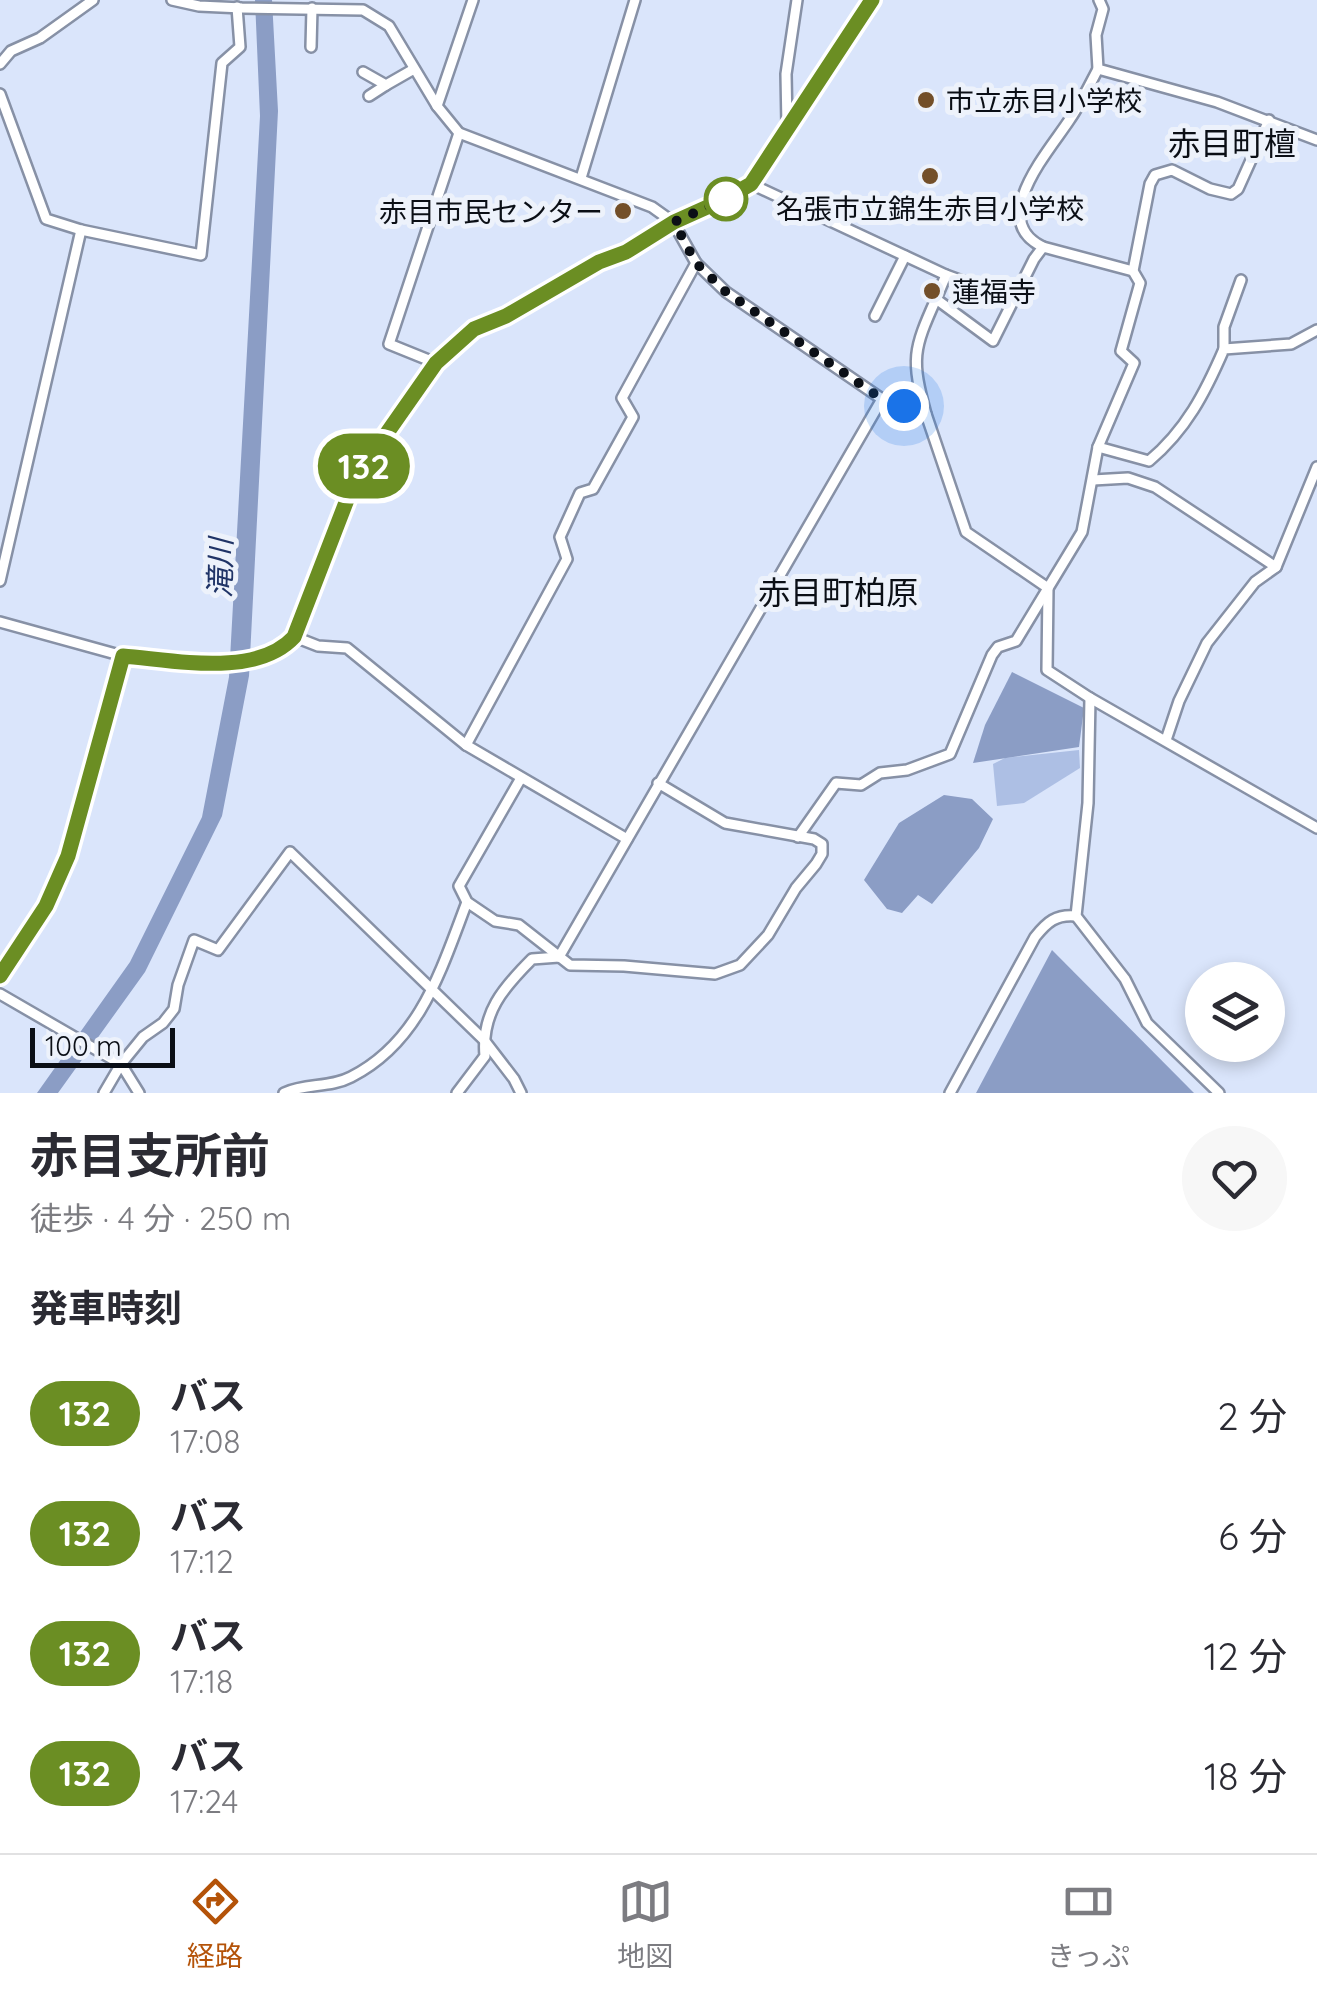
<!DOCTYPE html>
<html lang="ja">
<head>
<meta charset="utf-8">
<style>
	body { margin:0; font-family:Quicksand,"Noto Sans JP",sans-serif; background:#f7f7f7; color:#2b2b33; height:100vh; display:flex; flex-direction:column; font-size:38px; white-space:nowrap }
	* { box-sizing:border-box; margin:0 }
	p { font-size:32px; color:#7c7c81 }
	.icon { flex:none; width:55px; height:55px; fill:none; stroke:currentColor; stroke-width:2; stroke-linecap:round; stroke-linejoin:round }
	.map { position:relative; height:1093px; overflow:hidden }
	.sheet { display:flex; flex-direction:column; background:#fff; flex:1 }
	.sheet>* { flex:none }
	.badge { padding:0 20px; border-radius:32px; font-size:35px; line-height:65px }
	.tools { position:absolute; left:1185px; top:962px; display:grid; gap:20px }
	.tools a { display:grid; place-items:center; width:100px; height:100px; border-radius:50%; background:#fff; box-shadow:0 5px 15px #0003; font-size:50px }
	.scale { position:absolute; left:30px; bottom:25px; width:145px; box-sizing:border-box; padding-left:10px; border:5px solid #0b0f16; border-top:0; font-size:28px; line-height:35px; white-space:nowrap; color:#0b0f16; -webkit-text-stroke:8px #edf2fb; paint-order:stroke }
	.you { position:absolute; width:50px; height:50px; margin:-25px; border:8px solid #fff; border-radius:50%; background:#1a73e8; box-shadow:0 0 0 15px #1a73e833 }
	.map>.badge { position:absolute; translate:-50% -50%; box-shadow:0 0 0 5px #fff }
	h2 { padding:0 30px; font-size:38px; line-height:90px }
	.round { display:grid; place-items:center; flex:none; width:105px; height:105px; border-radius:52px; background:#f7f7f7 }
	.summary { display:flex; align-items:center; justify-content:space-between; height:170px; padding:0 30px }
	h1 { font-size:48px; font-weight:700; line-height:75px }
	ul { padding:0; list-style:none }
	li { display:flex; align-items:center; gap:30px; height:120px; padding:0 30px }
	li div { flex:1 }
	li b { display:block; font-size:38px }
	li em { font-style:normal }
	li .badge { min-width:110px; font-weight:700; text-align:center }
	.tabs { display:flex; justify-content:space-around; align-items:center; height:140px; border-top:2px solid #e1e1e2; background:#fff; font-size:28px; color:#7c7c81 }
	.tabs a { display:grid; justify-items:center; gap:5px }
	.tabs .current { color:#b45309 }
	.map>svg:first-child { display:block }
	.green { fill:#adbfe4 }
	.water { fill:#8b9dc5 }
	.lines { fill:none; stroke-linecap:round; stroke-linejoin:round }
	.street-casing { stroke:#8791a6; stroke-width:14 }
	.secondary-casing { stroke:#8791a6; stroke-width:18 }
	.street { stroke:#fff; stroke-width:9 }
	.secondary { stroke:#fff; stroke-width:12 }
	.line-casing { stroke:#fff; stroke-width:22 }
	.line { stroke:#6b8e23; stroke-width:15 }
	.walk { stroke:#0b0f16; stroke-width:10; stroke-dasharray:0 18 }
	.poi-dot { fill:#734f29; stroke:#edf2fb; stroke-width:4 }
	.stop-dot { fill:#fff; stroke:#6b8e23; stroke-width:5 }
	.labels { text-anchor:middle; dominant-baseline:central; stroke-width:10; stroke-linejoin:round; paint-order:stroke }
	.poi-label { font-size:28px; fill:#0b0f16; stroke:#edf2fb; text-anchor:start }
	.water-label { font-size:30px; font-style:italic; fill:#203467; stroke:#edf2fb }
	.quarter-label { font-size:32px; fill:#0b0f16; stroke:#edf2fb }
</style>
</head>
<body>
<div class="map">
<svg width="1317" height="1093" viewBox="0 0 1317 1093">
	<rect width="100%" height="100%" fill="#dae5fb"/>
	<!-- green -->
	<polygon class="green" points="1079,750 1080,768 1024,803 997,806 993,764 1005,758"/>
	<!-- water -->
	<g class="water">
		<polygon points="255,0 272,0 278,111 249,676 222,816 145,972 58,1093 37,1093 130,962 202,817 229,677 260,116"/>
		<polygon points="1012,672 1084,708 1079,747 973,763 985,725"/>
		<polygon points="944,795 972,799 993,819 979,848 932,904 918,895 902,913 887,909 864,880 899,823"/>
		<polygon points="1052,950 1194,1093 976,1093"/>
	</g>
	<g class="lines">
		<defs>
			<g id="street">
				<polyline points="172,0 199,6 242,8 363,10 389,26 437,106 459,133 652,207 673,222 696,263 726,292 882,399 926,414 966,532 1048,588 1047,670 1090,698 1317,828"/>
				<polyline points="1099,0 1103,9 1096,35 1098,69 1217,102 1317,140"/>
				<polyline points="311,47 312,8"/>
				<polyline points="0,64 11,51 40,38 93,0"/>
				<polyline points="363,72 386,85 414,69"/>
				<polyline points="0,94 46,219 81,230 201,255 222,63 240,47 237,7"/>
				<polyline points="369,96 386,85"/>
				<polyline points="437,106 473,0"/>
				<polyline points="787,126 786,74 797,0"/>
				<polyline points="581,178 635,0"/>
				<polyline points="751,184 946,275 936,299 993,341 1034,259 1043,247 1133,271"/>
				<path d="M 1043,247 C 986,220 1050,150 1070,119 C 1081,103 1089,86 1098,69"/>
				<polyline points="946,275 1015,300"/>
				<polyline points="875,316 905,256"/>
				<polyline points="1224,349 1224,327 1241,280"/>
				<polyline points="436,363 389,344 459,133"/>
				<path d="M 926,414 C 911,359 913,350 936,299"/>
				<path d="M 1098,447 L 1149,461 C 1186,430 1205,393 1224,349 L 1291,344 L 1317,330"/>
				<polyline points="1093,480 1128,478 1155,487 1276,567"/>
				<polyline points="0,581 81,230"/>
				<polyline points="0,622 123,656"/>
				<polyline points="295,637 318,646 347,648 466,745 627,839"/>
				<polyline points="1090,698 1088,803 1076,916 1125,979 1147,1023 1219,1093"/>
				<polyline points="1166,740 1179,701 1207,643 1255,582 1276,567 1317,467"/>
				<polyline points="466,745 567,559 560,537 580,493 593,489 633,417 622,398 696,263"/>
				<polyline points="521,778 459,886 467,902 495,921 519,925 570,965 624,966 715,974 740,965 768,935 796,888 816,864 822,854 822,844 814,839 725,823 658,783"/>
				<polyline points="798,837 836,783 861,785 880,773 907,770 950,754 992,655 998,647 1016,641 1082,532 1098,447 1134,363 1121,351 1140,283 1133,271 1150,184 1155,175 1172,170 1210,189 1231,194 1238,189 1269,120"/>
				<polyline points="559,957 882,399"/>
				<polyline points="0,994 121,1064 139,1093"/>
				<polyline points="104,1093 121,1064 143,1037 163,1023 174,1009 178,985 194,940 218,950 290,852 484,1040 514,1079 521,1093"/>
				<path d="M 284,1093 C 306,1083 330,1088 351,1077 C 420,1042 441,970 467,902"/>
				<path d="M 457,1093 L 485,1056 C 481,1013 503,988 532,959 L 559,957"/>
				<path d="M 950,1093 L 1035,937 C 1047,922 1056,914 1076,916"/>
			</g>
			<path id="secondary" d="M 0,976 L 46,906 L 68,856 L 123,656 C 174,660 256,678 295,637 L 350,492 L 366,463 L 436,363 L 474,329 L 507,316 L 599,262 L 626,252 L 673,222 L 723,200 L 751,184 L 872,0"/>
		</defs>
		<!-- street casing -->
		<use href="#street" class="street-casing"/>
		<!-- secondary casing -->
		<use href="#secondary" class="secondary-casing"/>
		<!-- street -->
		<use href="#street" class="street"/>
		<!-- secondary -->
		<use href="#secondary" class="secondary"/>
	</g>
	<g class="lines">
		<defs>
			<path id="line" d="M 0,976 L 46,906 L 68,856 L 123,656 C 174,660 256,678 294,637 L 350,492 L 366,463 L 436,363 L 474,329 L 506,316 L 599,262 L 626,252 L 674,222 L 723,200 L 751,184 L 872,0"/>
		</defs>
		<!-- line casing -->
		<use href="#line" class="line-casing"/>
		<!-- line -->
		<use href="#line" class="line"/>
		<!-- walk -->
		<polyline class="walk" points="726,199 674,222 696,263 726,292 882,399 904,406"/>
	</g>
	<!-- markers -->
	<g class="poi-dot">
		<circle cx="926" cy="100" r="10"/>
		<circle cx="930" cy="176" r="10"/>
		<circle cx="623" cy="211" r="10"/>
		<circle cx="932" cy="291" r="10"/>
	</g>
	<circle class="stop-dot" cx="726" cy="199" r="20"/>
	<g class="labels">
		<!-- poi labels -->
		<g class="poi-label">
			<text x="946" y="100">市立赤目小学校</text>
			<text x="930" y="208" text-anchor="middle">名張市立錦生赤目小学校</text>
			<text x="603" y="211" text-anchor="end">赤目市民センター</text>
			<text x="952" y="291">蓮福寺</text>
		</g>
		<!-- water labels -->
		<g class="water-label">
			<text transform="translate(220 568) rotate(-89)">滝川</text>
		</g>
		<!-- quarter labels -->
		<g class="quarter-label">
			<text x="1232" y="143">赤目町檀</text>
			<text x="838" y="592">赤目町柏原</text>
		</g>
	</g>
</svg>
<div class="tools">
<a><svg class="icon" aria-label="layers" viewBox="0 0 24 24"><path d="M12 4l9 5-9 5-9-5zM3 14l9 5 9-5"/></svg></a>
</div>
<div class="scale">100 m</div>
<div class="you" style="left:904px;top:406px"></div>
<b class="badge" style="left:364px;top:466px;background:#6b8e23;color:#fff">132</b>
</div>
<section class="sheet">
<div class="summary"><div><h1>赤目支所前</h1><p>徒歩 · 4 分 · 250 m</p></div><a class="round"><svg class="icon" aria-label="heart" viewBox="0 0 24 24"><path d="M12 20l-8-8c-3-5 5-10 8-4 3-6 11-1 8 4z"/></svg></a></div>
<h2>発車時刻</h2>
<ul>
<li><span class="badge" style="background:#6b8e23;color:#fff">132</span><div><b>バス</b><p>17:08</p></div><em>2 分</em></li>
<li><span class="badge" style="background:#6b8e23;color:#fff">132</span><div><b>バス</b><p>17:12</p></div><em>6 分</em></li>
<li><span class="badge" style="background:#6b8e23;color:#fff">132</span><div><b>バス</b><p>17:18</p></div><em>12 分</em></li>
<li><span class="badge" style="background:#6b8e23;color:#fff">132</span><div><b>バス</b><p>17:24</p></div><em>18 分</em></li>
</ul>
</section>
<nav class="tabs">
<a class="current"><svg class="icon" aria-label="directions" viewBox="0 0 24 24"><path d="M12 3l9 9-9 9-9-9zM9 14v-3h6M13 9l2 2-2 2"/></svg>経路</a>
<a><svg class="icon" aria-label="map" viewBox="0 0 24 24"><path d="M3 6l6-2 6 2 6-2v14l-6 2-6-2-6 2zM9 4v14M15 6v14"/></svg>地図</a>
<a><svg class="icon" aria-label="tickets" viewBox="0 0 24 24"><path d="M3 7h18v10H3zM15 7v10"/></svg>きっぷ</a>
</nav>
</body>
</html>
